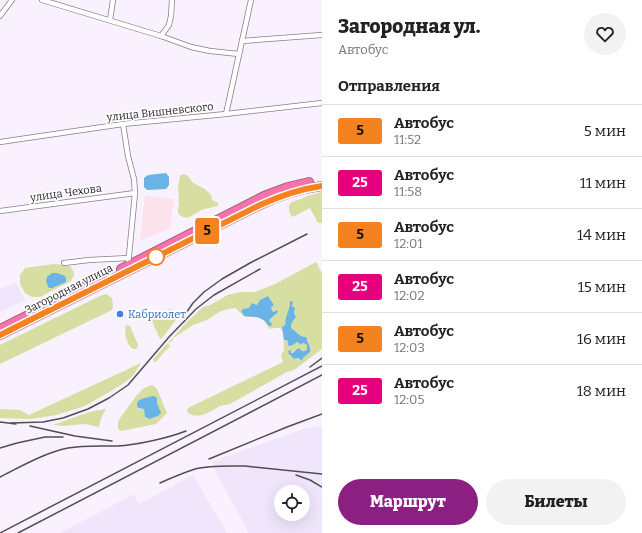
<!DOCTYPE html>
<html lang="ru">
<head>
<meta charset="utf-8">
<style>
	body { margin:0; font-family:Bitter,serif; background:#f2f2f2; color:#222; height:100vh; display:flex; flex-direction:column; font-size:15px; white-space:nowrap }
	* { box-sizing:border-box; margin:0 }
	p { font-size:13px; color:#767676 }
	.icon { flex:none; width:22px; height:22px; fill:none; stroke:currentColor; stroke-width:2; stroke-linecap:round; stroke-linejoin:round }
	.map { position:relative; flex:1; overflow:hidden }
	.panel { display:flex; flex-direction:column; background:#fff; width:320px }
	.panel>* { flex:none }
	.badge { padding:0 8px; border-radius:3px; font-size:14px; line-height:26px }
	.fabs { position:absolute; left:274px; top:485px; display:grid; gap:8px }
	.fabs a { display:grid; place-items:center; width:36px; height:36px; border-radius:50%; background:#fff; box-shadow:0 4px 16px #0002; font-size:20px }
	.map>.badge { position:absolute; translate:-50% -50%; box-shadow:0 0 0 2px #fff }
	h2 { padding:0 16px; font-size:15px; line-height:36px }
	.round { display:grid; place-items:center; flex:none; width:42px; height:42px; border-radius:21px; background:#f2f2f2 }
	.overview { display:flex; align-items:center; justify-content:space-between; height:68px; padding:0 16px }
	h1 { font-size:19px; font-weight:800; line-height:30px }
	.primary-button { display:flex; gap:8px; margin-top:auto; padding:8px 16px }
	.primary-button a { flex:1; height:46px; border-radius:24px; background:#8c1f82; color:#fff; font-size:16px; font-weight:800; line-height:46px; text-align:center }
	.primary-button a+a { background:#f2f2f2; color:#222 }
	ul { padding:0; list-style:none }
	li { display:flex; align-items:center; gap:12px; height:52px; padding:0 16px; border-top:1px solid #e0e0e0 }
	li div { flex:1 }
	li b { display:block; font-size:15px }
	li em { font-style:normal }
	li .badge { min-width:44px; font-weight:700; text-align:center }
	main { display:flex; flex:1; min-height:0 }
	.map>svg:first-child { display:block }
	.commercial { fill:#fce2eb }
	.industrial { fill:#efe6fb; fill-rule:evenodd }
	.green { fill:#d6dea1; fill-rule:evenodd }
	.water { fill:#6ab3e7 }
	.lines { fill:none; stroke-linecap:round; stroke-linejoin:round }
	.street-casing { stroke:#877e8c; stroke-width:6 }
	.highway-casing { stroke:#ae5a7e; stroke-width:10 }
	.street { stroke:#fff; stroke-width:4.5 }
	.highway { stroke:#f474a9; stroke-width:8 }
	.rail { stroke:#524d54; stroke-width:1.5 }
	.line-casing { stroke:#fff; stroke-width:9 }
	.line { stroke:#f58220; stroke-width:6 }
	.stop-dot { fill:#fff; stroke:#f58220; stroke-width:2 }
	.shop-dot { fill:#3f7fe0; stroke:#fff; stroke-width:1.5 }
	.labels { text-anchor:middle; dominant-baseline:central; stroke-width:3.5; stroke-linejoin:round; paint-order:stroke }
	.street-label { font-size:11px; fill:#2d292f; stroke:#fff }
	.shop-label { font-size:11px; fill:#366cbe; stroke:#fff; text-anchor:start }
</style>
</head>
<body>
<main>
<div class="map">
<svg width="322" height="533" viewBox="0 0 322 533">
	<rect width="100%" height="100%" fill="#f9f1fd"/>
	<!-- commercial -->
	<polygon class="commercial" points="145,196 174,199 170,228 140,241"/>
	<!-- industrial -->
	<g class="industrial">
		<polygon points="16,283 25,300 0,312 0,289"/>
		<path d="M 322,426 L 322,533 L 249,533 L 214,469 L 213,461 L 303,429 ZM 281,492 L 303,492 L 303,514 L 281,514 Z"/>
		<polygon points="193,475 227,533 60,533 134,494 139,504"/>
	</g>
	<!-- green -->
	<g class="green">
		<path d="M 183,174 L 187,175 L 193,183 L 205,189 L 211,195 L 212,200 L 218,203 L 218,206 C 213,207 207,208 202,210 C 194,213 189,221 181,216 L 178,213 L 178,210 L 179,204 L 178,188 L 180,176 Z"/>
		<polygon points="322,192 322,223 318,223 310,208 293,217 290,214 289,210 289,205 292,202 301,199 307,196"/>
		<path d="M 316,262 L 322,273 L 322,349 L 294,370 L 287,372 L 230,404 C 227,405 223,405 220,406 C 209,412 198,421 187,412 L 188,408 L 283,362 L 281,355 L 284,350 L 283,332 L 280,328 L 275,328 L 270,329 C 267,326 266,324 264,321 C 259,316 252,317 245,317 L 235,308 L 229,309 L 219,312 L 207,320 L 193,325 L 172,339 L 173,341 L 168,343 L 170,347 L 165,351 L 156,362 L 154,362 L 153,360 L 154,358 L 186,323 L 203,307 L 210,305 L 223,298 L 227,295 L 240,292 L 255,292 L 275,284 ZM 268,296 L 274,305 L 271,308 L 273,312 L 274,312 L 276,310 L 276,312 L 269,320 L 271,322 L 269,326 C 263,317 254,316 243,315 L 241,311 L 243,309 L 249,308 L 253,303 L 257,305 L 260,300 ZM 293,302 L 292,305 L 295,310 L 294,313 L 296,316 L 295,318 C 292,319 291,324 291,328 L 301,336 L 306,337 L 307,338 L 307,341 C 316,352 306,353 301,361 L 298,358 L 294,359 L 289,354 L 289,350 L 291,351 L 292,353 L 293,353 L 296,350 L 305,351 L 307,349 L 307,345 L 303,343 L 301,345 L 300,345 L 299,343 L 297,342 L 291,346 L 288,341 L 284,341 L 283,327 L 285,325 L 291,304 L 290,303 Z"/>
		<polygon points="54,264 66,265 71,267 73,271 74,275 71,281 40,297 32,297 25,293 20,284 20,275 25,268"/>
		<polygon points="106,294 112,298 113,306 112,310 0,364 0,345 100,296"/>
		<polygon points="170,309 175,311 179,316 162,338 160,339 151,319"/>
		<path d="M 126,325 L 128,325 L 130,326 L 138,345 L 137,349 C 127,351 124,333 126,325 Z"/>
		<polygon points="141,363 133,376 121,385 85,406 56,415 31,419 0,418 0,409 20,410 29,415"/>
		<path d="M 152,385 L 157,389 L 167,413 L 156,424 L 121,431 L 118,429 L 118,421 L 136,396 L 144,388 ZM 152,396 L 154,396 L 157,398 L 158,416 L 148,419 L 145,417 L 145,412 L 144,409 L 139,409 L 137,406 L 138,401 L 139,400 Z"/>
		<polygon points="106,409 101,418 99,427 85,424 63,426 53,425 89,412"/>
	</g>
	<!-- water -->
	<g class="water">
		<polygon points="166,173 169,177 169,185 166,189 147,190 144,187 144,178 148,175"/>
		<polygon points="52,273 57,273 65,276 66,279 66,282 52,288 49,288 46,282 47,277"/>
		<path d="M 268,296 L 274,305 L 271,308 L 273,312 L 274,312 L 276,310 L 278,312 L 269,320 L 272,324 L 271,326 L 269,326 C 262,316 255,317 244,316 L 241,311 L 243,309 L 249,308 L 252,303 L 257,305 L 260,300 Z"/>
		<path d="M 291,301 L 293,302 L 292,306 L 295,308 L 294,313 L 296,317 C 293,321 291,322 291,328 L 301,336 L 306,337 L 307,338 L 307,341 C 309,344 311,348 310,352 L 303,358 L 302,361 L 298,358 L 294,359 L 289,354 L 288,351 L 291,350 L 291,353 L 293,353 L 297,349 L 299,348 L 302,351 L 305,351 L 307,349 L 307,345 L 303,343 L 300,345 L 299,343 L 297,342 L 293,345 L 290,346 L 288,345 L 288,341 L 284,340 L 282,327 L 285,325 C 286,323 285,320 286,318 C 287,313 290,309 290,302 Z"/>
		<path d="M 152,396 L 154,396 L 157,398 L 157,403 L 161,413 L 158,416 L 149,419 L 145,417 L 144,409 L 138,408 C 134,398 144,399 152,396 Z"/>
	</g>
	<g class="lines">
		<defs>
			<g id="street">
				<polyline points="42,0 161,36 191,47 210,51 239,54"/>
				<polyline points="0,16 12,0"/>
				<polyline points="110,20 113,0"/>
				<polyline points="161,36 169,25 171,16 172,0"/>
				<polyline points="242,41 322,35"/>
				<polyline points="226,114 251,0"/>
				<polyline points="123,124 128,156 134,179 135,193 128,266"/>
				<polyline points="0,142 123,124 226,114 322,103"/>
				<polyline points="0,211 135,193"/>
				<polyline points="64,263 89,260 129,258"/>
			</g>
			<g id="highway">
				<polyline points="121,269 264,196 288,187 309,182"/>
				<polyline points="0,329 100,279"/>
				<path d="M 0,335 L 260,205 C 281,195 299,189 322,186"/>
			</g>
		</defs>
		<!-- street casing -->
		<use href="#street" class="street-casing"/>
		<!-- highway casing -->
		<use href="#highway" class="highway-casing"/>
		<!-- street -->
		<use href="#street" class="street"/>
		<!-- highway -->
		<use href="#highway" class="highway"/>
		<!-- rail -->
		<g class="rail">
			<polyline points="184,316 193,303 204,292 222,279 250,263 307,234"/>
			<polyline points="310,367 322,358"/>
			<polyline points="0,422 16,424"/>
			<polyline points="11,423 43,422 63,418 88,409 109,398 128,385 169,337 196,309 214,295 260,269"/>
			<polyline points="30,426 75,436 112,441"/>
			<polyline points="0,448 17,443 45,437 63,437"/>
			<polyline points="209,459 287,427 322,414"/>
			<polyline points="296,475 310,480 322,487"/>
			<path d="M 0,477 C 22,466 44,453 68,448 C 84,445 101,446 117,446 C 137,445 168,438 186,431"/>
			<path d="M 160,483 C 171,478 183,473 195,469 C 210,465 230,466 245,466 L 322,474"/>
			<polyline points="0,533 322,366"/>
			<polyline points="18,533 322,375"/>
		</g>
	</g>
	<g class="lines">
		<defs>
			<path id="line" d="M 0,335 L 260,205 C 280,196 300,189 322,186"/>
		</defs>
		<!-- line casing -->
		<use href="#line" class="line-casing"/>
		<!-- line -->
		<use href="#line" class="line"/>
	</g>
	<!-- markers -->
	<circle class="stop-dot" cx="156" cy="257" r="8"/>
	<circle class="shop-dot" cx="120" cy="314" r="4"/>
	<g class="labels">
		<!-- street labels -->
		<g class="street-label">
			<text transform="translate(160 112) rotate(-6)">улица Вишневского</text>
			<text transform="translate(66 193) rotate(-8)">улица Чехова</text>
			<text transform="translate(69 289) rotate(-27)">Загородная улица</text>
		</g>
		<!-- shop labels -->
		<g class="shop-label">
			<text x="128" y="314">Кабриолет</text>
		</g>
	</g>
</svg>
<div class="fabs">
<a><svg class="icon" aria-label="locate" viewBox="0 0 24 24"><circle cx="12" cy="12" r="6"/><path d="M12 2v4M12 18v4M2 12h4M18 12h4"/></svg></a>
</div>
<b class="badge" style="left:207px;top:231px;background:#f58220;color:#111">5</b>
</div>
<section class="panel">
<div class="overview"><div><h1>Загородная ул.</h1><p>Автобус</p></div><a class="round"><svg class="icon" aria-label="heart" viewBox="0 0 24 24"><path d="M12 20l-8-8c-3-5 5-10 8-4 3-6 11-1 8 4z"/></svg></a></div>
<h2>Отправления</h2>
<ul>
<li><span class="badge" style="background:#f58220;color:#111">5</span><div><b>Автобус</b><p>11:52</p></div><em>5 мин</em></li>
<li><span class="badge" style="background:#e6007e;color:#fff">25</span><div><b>Автобус</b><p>11:58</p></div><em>11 мин</em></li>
<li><span class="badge" style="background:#f58220;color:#111">5</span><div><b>Автобус</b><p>12:01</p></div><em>14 мин</em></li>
<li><span class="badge" style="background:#e6007e;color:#fff">25</span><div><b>Автобус</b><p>12:02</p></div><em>15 мин</em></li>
<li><span class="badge" style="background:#f58220;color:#111">5</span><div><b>Автобус</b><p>12:03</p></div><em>16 мин</em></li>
<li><span class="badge" style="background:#e6007e;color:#fff">25</span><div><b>Автобус</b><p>12:05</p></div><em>18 мин</em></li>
</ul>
<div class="primary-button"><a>Маршрут</a><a>Билеты</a></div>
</section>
</main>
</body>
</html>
